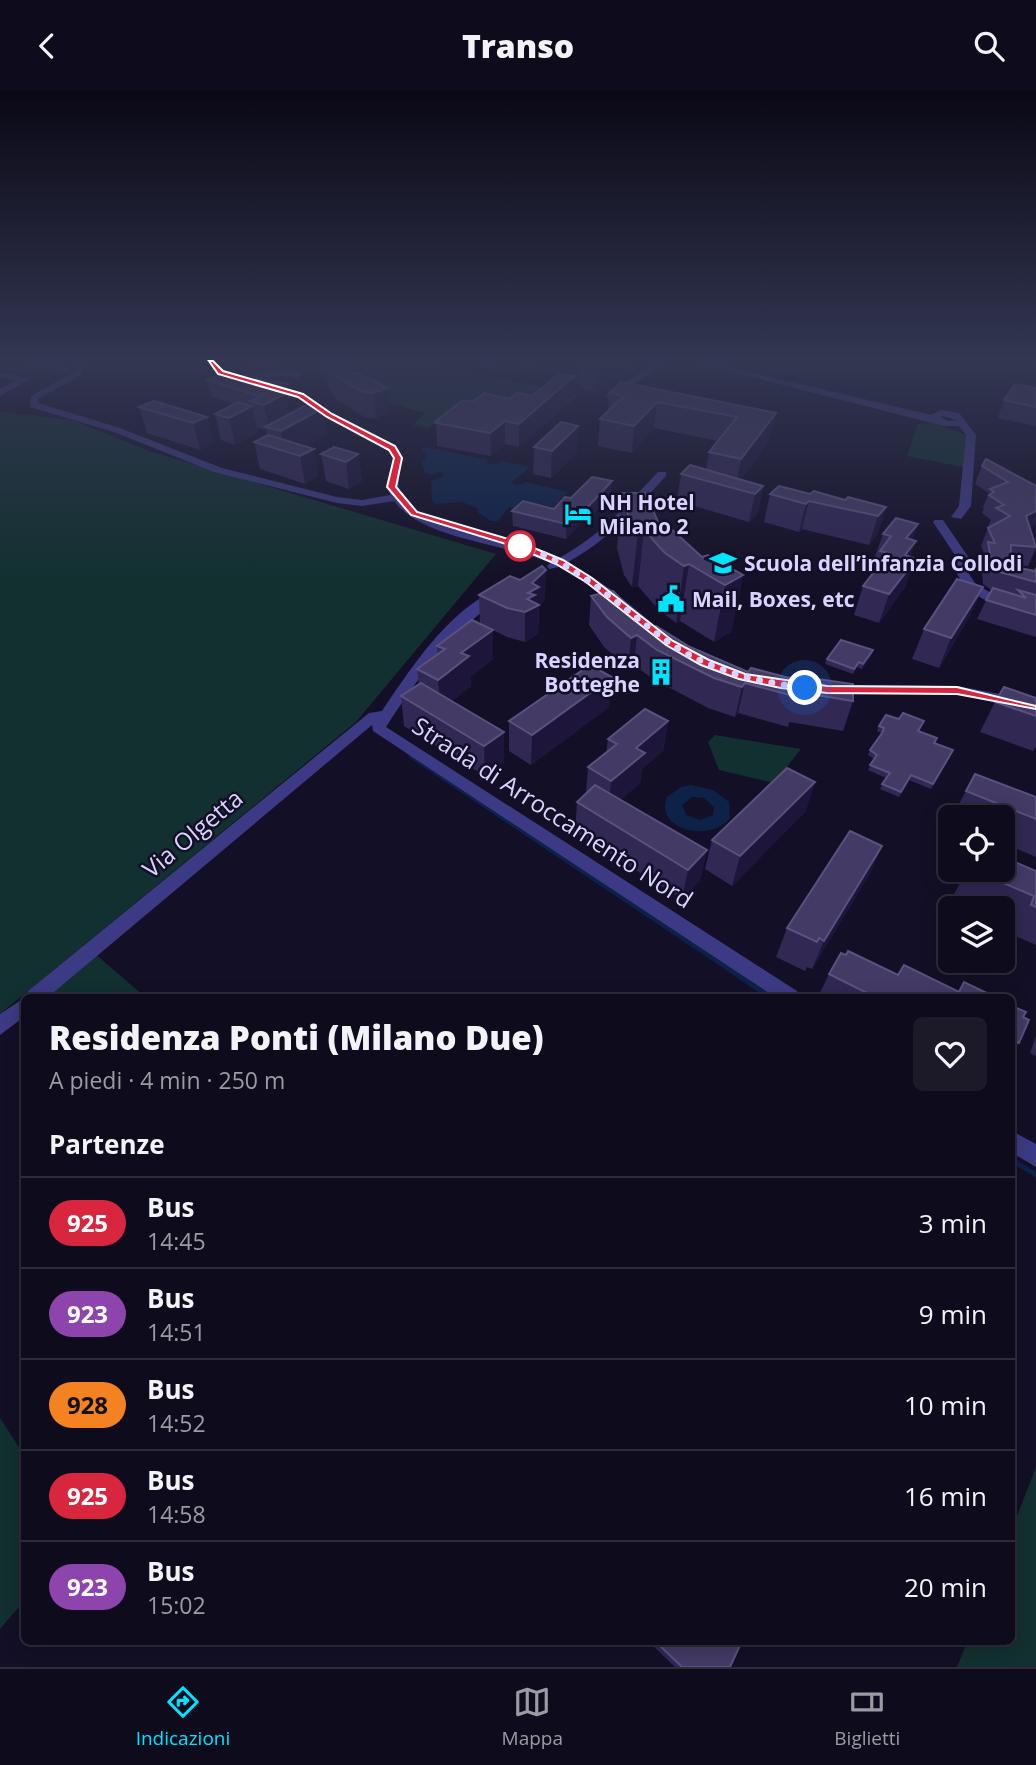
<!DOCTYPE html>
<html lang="it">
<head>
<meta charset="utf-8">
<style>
	body { margin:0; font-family:"Open Sans",sans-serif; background:#1c1929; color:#f1f3f6; height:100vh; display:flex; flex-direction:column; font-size:26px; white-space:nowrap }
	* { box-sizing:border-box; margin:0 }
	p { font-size:23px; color:#9b9ba3 }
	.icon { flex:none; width:38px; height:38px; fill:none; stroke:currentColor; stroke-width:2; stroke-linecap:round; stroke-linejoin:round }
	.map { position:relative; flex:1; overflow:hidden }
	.side { position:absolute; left:21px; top:903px; width:994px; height:651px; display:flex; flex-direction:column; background:#0e0b1c; border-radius:10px; box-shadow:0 4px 18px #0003,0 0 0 2px #2e2b3b }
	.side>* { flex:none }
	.badge { padding:0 14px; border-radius:23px; font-size:24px; line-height:46px }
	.buttons { position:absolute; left:938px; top:714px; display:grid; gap:14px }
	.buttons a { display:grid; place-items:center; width:77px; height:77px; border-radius:10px; background:#0e0b1c; box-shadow:0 4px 18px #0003,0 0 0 2px #2e2b3b; font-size:35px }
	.you { position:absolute; width:35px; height:35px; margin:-18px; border:5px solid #fff; border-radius:50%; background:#1a73e8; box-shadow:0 0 0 10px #1a73e833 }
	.map>.badge { position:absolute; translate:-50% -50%; box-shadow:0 0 0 4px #fff }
	h2 { padding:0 28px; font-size:26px; line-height:63px }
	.round { display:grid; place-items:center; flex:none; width:74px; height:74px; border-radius:10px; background:#1c1929 }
	.head { display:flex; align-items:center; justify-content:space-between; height:119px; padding:0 28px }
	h1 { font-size:33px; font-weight:800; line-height:52px }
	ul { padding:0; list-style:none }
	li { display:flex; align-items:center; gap:21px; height:91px; padding:0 28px; border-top:2px solid #2e2b3b }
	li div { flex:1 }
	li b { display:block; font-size:26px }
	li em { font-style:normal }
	li .badge { min-width:77px; font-weight:700; text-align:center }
	header { display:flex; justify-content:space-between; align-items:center; height:91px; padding:0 28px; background:#0e0b1c; font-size:32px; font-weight:800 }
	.menu { display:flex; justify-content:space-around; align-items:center; height:98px; border-top:2px solid #2e2b3b; background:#0e0b1c; font-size:19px; color:#9b9ba3 }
	.menu a { display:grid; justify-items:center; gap:4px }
	.menu .active { color:#00e5ff }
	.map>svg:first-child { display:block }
	.green { fill:#12302f }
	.water { fill:#0c2248; fill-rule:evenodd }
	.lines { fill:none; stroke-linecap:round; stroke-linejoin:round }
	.stream-far1 { stroke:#0c2248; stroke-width:4.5 }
	.stream { stroke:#0c2248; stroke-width:5 }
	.minor { fill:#3d3a85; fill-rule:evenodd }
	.wall { fill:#312854 }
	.shaded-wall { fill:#1d163a }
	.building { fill:#433a66; stroke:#5a527e; stroke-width:2 }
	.line { fill:#d7263d; stroke:#fff; stroke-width:2 }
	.walk { stroke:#d9d4ff; stroke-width:7; stroke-dasharray:0 12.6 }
	.stop-dot { fill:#fff; stroke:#d7263d; stroke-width:3.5 }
	.labels { text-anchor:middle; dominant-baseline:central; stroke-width:5; stroke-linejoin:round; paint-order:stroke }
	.far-poi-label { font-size:21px; font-weight:bold; fill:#d9d4ff; stroke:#130f26; text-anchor:start }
	.street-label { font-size:24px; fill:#d9d4ff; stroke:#130f26 }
</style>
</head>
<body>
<header><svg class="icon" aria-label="back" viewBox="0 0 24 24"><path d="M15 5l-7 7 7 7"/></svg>Transo<svg class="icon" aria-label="search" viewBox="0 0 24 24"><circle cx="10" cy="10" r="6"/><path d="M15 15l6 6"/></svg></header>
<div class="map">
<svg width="1036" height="1576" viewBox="0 0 1036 1576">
	<rect width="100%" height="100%" fill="#130f26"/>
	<!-- green -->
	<g class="green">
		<polygon points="347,271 424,271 578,304 533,343 436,331 428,337 413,334 425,322 369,306 345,275"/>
		<polygon points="0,321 72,329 149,360 496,463 356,631 0,923"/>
		<polygon points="934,332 966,344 963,376 907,365 918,333"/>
		<polygon points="715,644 801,658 774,692 719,679 708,651"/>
		<polygon points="93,861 145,906 38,906"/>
		<polygon points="0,1327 24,1364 24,1510 0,1538"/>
		<polygon points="1036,1376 1036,1576 957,1576 967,1551 1012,1550 1012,1438"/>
	</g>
	<!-- water -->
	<g class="water">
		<polygon points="425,356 488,369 486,372 496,374 501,370 530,376 511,392 519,394 526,391 568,401 553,416 542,413 532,423 509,416 498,430 491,430 477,421 479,418 463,411 436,413 432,409 431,390 445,385 440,380 434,384 425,382 422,373 426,364 421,358"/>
		<path d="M 691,694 L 713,699 L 729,711 L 730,727 C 713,751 654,741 667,706 L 681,696 ZM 692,706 L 704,707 L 714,716 L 713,724 L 700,729 L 686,724 L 682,714 Z"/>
	</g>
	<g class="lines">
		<!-- stream-far1 -->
		<polyline class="stream-far1" points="411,665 694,855"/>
		<!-- stream -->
		<g class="stream">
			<polyline points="692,853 770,906"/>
			<polyline points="1012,1069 1036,1084"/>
		</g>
		<!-- minor -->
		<g class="minor">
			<polygon points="16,271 38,271 71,278 67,281"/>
			<path d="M 79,271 L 83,274 L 81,284 L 38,308 L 38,312 L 120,337 L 222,377 L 337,406 L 362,409 L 390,404 L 388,389 L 393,367 L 388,359 L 326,327 L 297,306 L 218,283 L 207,271 L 216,271 L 224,279 L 251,287 L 254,282 L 284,279 L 302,283 L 299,288 L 284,285 L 252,287 L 303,302 L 332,323 L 396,355 L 403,367 C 400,379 396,392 401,404 C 416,436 524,451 559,467 C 601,444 626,415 658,381 L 666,381 L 666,385 C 635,419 608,449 568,471 L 612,499 L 675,551 L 668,555 L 663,554 L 587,493 L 559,476 L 549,478 L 547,475 L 550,472 C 506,452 423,449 394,410 L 362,415 L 337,412 L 214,381 L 114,341 L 30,316 L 31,305 L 74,281 L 75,274 Z"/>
			<polygon points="490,271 500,271 492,277 486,277"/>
			<polygon points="657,271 667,271 613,307 605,305"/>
			<path d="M 692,271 L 707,271 L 931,324 L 941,319 L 959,322 L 976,344 L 971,415 L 961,428 L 951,426 L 959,415 L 966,344 L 959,335 L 944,335 ZM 943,325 L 957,329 L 948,330 L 940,326 Z"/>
			<polygon points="0,281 30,288 0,305 0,298 16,289 0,287"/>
			<polygon points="935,429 943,429 969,467 969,483 975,492 991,502 1036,515 1036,523 983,508 967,498 957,483 957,467 933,431"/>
			<path d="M 501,498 L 507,502 L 505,505 C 453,537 420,584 386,636 L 797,900 L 800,906 L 775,906 L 373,640 L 372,634 L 48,906 L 25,906 L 28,900 L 369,622 L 382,620 C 409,580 452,513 501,498 Z"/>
			<polygon points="831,594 957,595 1036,610 1036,620 957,603 826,601 824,598"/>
			<polygon points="24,907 24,926 0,944 0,923"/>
			<polygon points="1012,1040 1036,1053 1036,1076 1012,1062"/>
		</g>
	</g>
	<!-- wall -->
	<g class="wall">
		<polygon points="226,271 289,271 255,279 255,275"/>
		<polygon points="319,271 344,271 351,282 356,281 389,322 376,328 364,326 334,307 320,279"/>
		<polygon points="520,271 544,271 534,277 520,273"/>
		<polygon points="585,271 627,271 626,283 595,302 580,298 581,273"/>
		<polygon points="574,285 573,307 519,356 505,353 491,365 437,355 436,330 473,311 532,305"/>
		<polygon points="207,289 290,310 287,312 289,323 327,343 306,355 318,385 305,393 260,378 254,351 267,344 266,339 256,336 258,341 235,354 221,349 215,323 234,313 212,306"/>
		<polygon points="1036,297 1036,335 998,327 1004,309"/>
		<polygon points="609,302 776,322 770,348 741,388 763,395 758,422 749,431 677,410 681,383 706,379 709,361 718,350 654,337 632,362 598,355 600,328 608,320"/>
		<polygon points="139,316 207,326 214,352 200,359 147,342"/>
		<polygon points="534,356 577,361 551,387 533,383"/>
		<polygon points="321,363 358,363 362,390 349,398 326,390"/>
		<polygon points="982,375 1036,395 1030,437 1036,457 1028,475 1010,474 1010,475 1034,480 1036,476 1036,546 977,528 991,499 983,493 981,469 984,462 981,455 988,437 990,436 988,435 991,429 982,422 984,417 983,416 989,402 975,393"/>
		<polygon points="622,402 660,435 702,466 743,484 731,541 714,551 680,530 676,532 658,518 638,495 632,496 624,484 617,457"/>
		<polygon points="770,403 810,403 886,416 877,444 869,454 802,438 799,441 764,431"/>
		<polygon points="611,404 585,432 581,431 566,448 513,435 512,420 554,418 571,407"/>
		<polygon points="883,443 912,449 910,466 905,496 879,532 854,524 863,495 872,484 876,472 873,471"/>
		<polygon points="983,496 970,525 939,577 912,568 924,538"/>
		<polygon points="479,504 545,508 539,514 538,543 525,551 507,546 493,539 493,568 470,586 471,595 451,610 504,671 485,685 404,635 401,605 419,594 417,578 437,563 437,555 480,533"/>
		<polygon points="591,505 649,537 690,556 748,581 797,589 853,610 843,640 789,631 788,636 738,622 735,626 708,617 653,588 634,574 628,577 604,556 589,534"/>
		<polygon points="873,559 871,565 862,578 857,576 853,583 825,573 827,568"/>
		<polygon points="612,586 609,616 531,674 509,660 509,630"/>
		<polygon points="1036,607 1036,656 1033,660 980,641 995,611"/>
		<polygon points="899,628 924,630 919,640 934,652 953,659 931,698 909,689 899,706 880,698 886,687 868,679 874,668 868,664 870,659 882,642 877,640 879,635"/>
		<polygon points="668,630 663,660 642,678 640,692 620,709 707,759 700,789 682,808 575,741 577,711 586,702 588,676 606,662 608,648"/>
		<polygon points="975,683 1036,706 1036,766 1003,752 1003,726 952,726"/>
		<polygon points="815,691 805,721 732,795 705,778 712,749"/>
		<polygon points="882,755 869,784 812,878 807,876 805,880 776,866 787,837"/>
		<polygon points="967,779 1036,780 1036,854 1011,843 1014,834 1003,829 1003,817 976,817 952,807"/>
		<polygon points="846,864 898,884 958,900 964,891 995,906 818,906 829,883"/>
		<polygon points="1012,915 1023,926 1019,952 1012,961"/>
		<polygon points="1036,945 1036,965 1030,962"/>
		<polygon points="648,1550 742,1550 730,1576 675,1576"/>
	</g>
	<!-- shaded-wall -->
	<g class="shaded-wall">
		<polygon points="254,271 289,271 255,279"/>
		<polygon points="534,271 544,271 534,277"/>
		<polygon points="606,271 627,271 626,283 595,302 597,277"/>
		<polygon points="574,285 573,307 519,356 519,333"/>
		<polygon points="287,293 290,310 287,312 290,329 269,337 264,314 261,305"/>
		<polygon points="387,297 389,322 376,328 373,302"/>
		<polygon points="657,311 654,337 632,362 634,335"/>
		<polygon points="252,315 258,341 235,354 229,327"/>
		<polygon points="323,317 327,343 292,363 285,361 281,340"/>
		<polygon points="776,322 770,348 736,395 741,368"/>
		<polygon points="207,326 214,352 200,359 193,332"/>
		<polygon points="505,330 505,353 491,365 490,342"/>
		<polygon points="578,335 577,361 551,387 552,360"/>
		<polygon points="314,358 318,385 305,393 300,365"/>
		<polygon points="358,363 362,390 349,398 346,371"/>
		<polygon points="612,390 611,404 585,432 586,418"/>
		<polygon points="763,395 758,422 749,431 755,403"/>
		<polygon points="809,410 802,438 799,441 806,413"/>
		<polygon points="886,416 877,444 869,454 878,425"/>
		<polygon points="582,417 581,431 566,448 566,433"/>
		<polygon points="1036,420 1036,434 1017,443 1026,425"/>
		<polygon points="918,433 908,461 916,450 906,478 895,493 906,447"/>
		<polygon points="644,439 638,495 632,496 638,440"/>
		<polygon points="916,468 905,496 879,532 889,503"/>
		<polygon points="689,473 680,530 676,532 684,475"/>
		<polygon points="546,479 545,508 539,514 538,543 525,551 525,521 528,502 532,492"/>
		<polygon points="743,484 731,541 714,551 725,494"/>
		<polygon points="983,496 970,525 939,577 951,547"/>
		<polygon points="493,539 493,568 470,586 471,595 441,619 438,589 461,562"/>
		<polygon points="637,544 634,574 628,577 631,547"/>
		<polygon points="873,559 871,565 862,578 863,573"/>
		<polygon points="612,586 609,616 531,674 532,644"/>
		<polygon points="745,592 738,622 735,626 742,596"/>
		<polygon points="668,630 663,660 642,678 640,692 608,720 611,690 636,657"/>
		<polygon points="504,641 504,671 485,685 484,655"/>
		<polygon points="815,691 805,721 732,795 740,765"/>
		<polygon points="882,755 869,784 812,878 824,850"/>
		<polygon points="707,759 700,789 682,808 688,779"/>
	</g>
	<!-- building -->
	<g class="building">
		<polygon points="325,271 344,271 351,282 356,281 387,297 373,302 361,300 330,282"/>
		<polygon points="585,271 606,271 597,277 581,273"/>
		<polygon points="225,281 241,286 242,284 287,293 259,305 207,289"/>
		<polygon points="559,283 574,285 519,333 505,330 490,342 436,332 439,330 436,330 463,309 473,311 484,302 510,308 517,302 532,305"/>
		<polygon points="621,291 776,322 741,368 709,361 737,326 657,311 634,335 600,328 624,305 609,302"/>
		<polygon points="1015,293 1036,297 1036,316 1004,309"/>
		<polygon points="271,299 285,303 264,314 250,310"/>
		<polygon points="154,310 207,326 193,332 139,316"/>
		<polygon points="238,311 252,315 229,327 215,323"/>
		<polygon points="308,313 323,317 281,340 265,336"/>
		<polygon points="561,331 578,335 552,360 534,356"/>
		<polygon points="268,344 314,358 300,365 254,351"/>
		<polygon points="334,356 358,363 346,371 321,363"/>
		<polygon points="986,368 1036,395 1036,420 1026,425 1036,456 1011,454 1010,475 1035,480 1036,477 1036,491 1000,481 992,475 988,451 995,452 988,437 1010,425 996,417 1004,414 989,404 994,401 990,398 1008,391 982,375"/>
		<polygon points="690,374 763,395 755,403 681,383"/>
		<polygon points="592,386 612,390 586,418 582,417 566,433 512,420 523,410 554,418 565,406 571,407"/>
		<polygon points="779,395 810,403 814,400 845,409 848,406 886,416 878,425 809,410 806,413 770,403"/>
		<polygon points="622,402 645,402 660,435 667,434 702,466 708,464 743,484 725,494 689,473 684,475 665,462 644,439 638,440 629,428"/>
		<polygon points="896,427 918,433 906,447 916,450 905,464 916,468 889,503 863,495 889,462 880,460 891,445 883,443"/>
		<polygon points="542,475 546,479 532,492 539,496 528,502 535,504 527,508 539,514 525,521 507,517 479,504 510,485 520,489"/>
		<polygon points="957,488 983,496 951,547 924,538"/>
		<polygon points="993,497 1026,507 1018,499 1036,504 1036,524 986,509"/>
		<polygon points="613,500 649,537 656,535 690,556 748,581 751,577 797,589 798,585 853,593 853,610 798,601 797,606 745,592 742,596 714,587 657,559 637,544 631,547 607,526 591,505"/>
		<polygon points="472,529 493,539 461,562 469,565 438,589 417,578 445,558 437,555"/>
		<polygon points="841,549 873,559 863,573 859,571 854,578 827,568"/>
		<polygon points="590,574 612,586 532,644 509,630"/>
		<polygon points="421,592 504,641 484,655 401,605"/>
		<polygon points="1004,596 1036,607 1036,625 995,611"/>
		<polygon points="645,618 668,630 636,657 645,662 611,690 588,676 617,653 608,648"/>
		<polygon points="903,622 924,630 918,640 937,647 934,652 953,659 933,693 911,684 901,701 882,693 890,682 870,674 877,664 870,659 882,642 884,637 879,635 886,624 899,628"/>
		<polygon points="787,677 815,691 740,765 712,749"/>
		<polygon points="975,683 1036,706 1036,728 966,700"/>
		<polygon points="595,694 707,759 688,779 577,711"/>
		<polygon points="850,740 882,755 824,850 819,847 817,851 787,837"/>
		<polygon points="1003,766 1036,780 1036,816 1031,814 1034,805 972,779 1003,779"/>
		<polygon points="848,860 898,884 904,874 959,901 964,891 995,906 901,906 898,905 897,906 875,906 829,883 841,862 846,864"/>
		<polygon points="1012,915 1026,921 1023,926 1029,929 1019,952 1012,949"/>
		<polygon points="655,1550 683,1550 687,1554 689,1550 742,1550 730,1576 682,1576"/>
	</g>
	<!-- sky -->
	<linearGradient id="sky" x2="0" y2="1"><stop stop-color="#0a0815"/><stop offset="0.55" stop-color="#333752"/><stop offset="1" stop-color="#333752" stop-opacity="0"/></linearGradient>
	<rect width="1036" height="492" fill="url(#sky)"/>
	<!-- line -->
	<polygon class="line" points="209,270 213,270 223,280 303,303 332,323 395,355 402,367 396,396 417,421 522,452 563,469 592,487 673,550 709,569 745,583 827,595 957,596 1036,615 1036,618 957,603 827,602 781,597 739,588 701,574 666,554 586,491 556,473 516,456 411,424 387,396 394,367 389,359 327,326 298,306 218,283"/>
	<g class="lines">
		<!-- walk -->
		<path class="walk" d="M 520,455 C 579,473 620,516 668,551 C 708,579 757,591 805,597"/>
	</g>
	<!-- icons -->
	<defs>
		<symbol id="hotel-bare" viewBox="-9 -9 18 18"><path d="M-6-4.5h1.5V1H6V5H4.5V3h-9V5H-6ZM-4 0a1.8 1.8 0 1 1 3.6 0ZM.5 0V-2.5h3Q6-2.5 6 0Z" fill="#00e5ff" stroke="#130f26" stroke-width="2.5" paint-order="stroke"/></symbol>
		<symbol id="school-bare" viewBox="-9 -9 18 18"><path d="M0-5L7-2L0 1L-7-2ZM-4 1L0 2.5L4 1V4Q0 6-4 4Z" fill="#00e5ff" stroke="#130f26" stroke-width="2.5" paint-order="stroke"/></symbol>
		<symbol id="civic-bare" viewBox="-9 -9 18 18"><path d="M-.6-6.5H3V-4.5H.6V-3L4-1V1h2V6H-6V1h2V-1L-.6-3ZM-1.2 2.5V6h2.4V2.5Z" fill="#00e5ff" stroke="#130f26" stroke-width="2.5" paint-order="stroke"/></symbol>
		<symbol id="building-bare" viewBox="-9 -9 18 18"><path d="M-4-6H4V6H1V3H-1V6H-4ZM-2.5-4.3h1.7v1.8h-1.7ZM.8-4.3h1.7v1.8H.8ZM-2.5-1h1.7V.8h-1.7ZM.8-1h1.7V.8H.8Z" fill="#00e5ff" stroke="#130f26" stroke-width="2.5" paint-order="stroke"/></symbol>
	</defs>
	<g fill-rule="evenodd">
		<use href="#hotel-bare" x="559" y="404" width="38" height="38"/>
		<use href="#school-bare" x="704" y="453" width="38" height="38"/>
		<use href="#civic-bare" x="652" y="489" width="38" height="38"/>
		<use href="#building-bare" x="642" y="562" width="38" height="38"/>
	</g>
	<!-- markers -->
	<circle class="stop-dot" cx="520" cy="455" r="14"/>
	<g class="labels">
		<!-- far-poi labels -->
		<g class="far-poi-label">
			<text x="599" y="411">NH Hotel<tspan x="599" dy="24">Milano 2</tspan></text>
			<text x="744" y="472">Scuola dell’infanzia Collodi</text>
			<text x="692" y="508">Mail, Boxes, etc</text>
			<text x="640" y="569" text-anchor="end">Residenza<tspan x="640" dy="24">Botteghe</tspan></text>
		</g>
		<!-- street labels -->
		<g class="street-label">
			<text transform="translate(553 721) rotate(33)">Strada di Arroccamento Nord</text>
			<text transform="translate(192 742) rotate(-40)">Via Olgetta</text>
		</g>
	</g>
</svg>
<div class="buttons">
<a><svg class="icon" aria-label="locate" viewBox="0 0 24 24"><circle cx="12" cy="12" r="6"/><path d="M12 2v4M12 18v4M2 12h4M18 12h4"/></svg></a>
<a><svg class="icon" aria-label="layers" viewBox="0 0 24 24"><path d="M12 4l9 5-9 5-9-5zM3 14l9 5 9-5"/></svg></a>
</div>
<div class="you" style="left:805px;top:597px"></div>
<section class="side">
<div class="head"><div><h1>Residenza Ponti (Milano Due)</h1><p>A piedi · 4 min · 250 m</p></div><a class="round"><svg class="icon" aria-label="heart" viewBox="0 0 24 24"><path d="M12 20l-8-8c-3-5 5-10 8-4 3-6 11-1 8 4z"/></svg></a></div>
<h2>Partenze</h2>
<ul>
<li><span class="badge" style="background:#d7263d;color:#fff">925</span><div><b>Bus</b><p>14:45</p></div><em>3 min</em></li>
<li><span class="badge" style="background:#8e44ad;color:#fff">923</span><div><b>Bus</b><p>14:51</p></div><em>9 min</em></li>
<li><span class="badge" style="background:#f58220;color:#111">928</span><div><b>Bus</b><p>14:52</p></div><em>10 min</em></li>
<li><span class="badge" style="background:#d7263d;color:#fff">925</span><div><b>Bus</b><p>14:58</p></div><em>16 min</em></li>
<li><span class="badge" style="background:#8e44ad;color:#fff">923</span><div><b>Bus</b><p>15:02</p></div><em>20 min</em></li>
</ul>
</section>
</div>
<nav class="menu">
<a class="active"><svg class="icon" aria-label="directions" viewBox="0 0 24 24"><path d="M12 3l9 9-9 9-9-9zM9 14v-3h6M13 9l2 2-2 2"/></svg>Indicazioni</a>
<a><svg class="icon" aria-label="map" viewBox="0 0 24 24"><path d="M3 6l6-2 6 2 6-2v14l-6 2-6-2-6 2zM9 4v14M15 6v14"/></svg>Mappa</a>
<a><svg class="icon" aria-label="tickets" viewBox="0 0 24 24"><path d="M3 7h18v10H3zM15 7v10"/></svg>Biglietti</a>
</nav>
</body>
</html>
